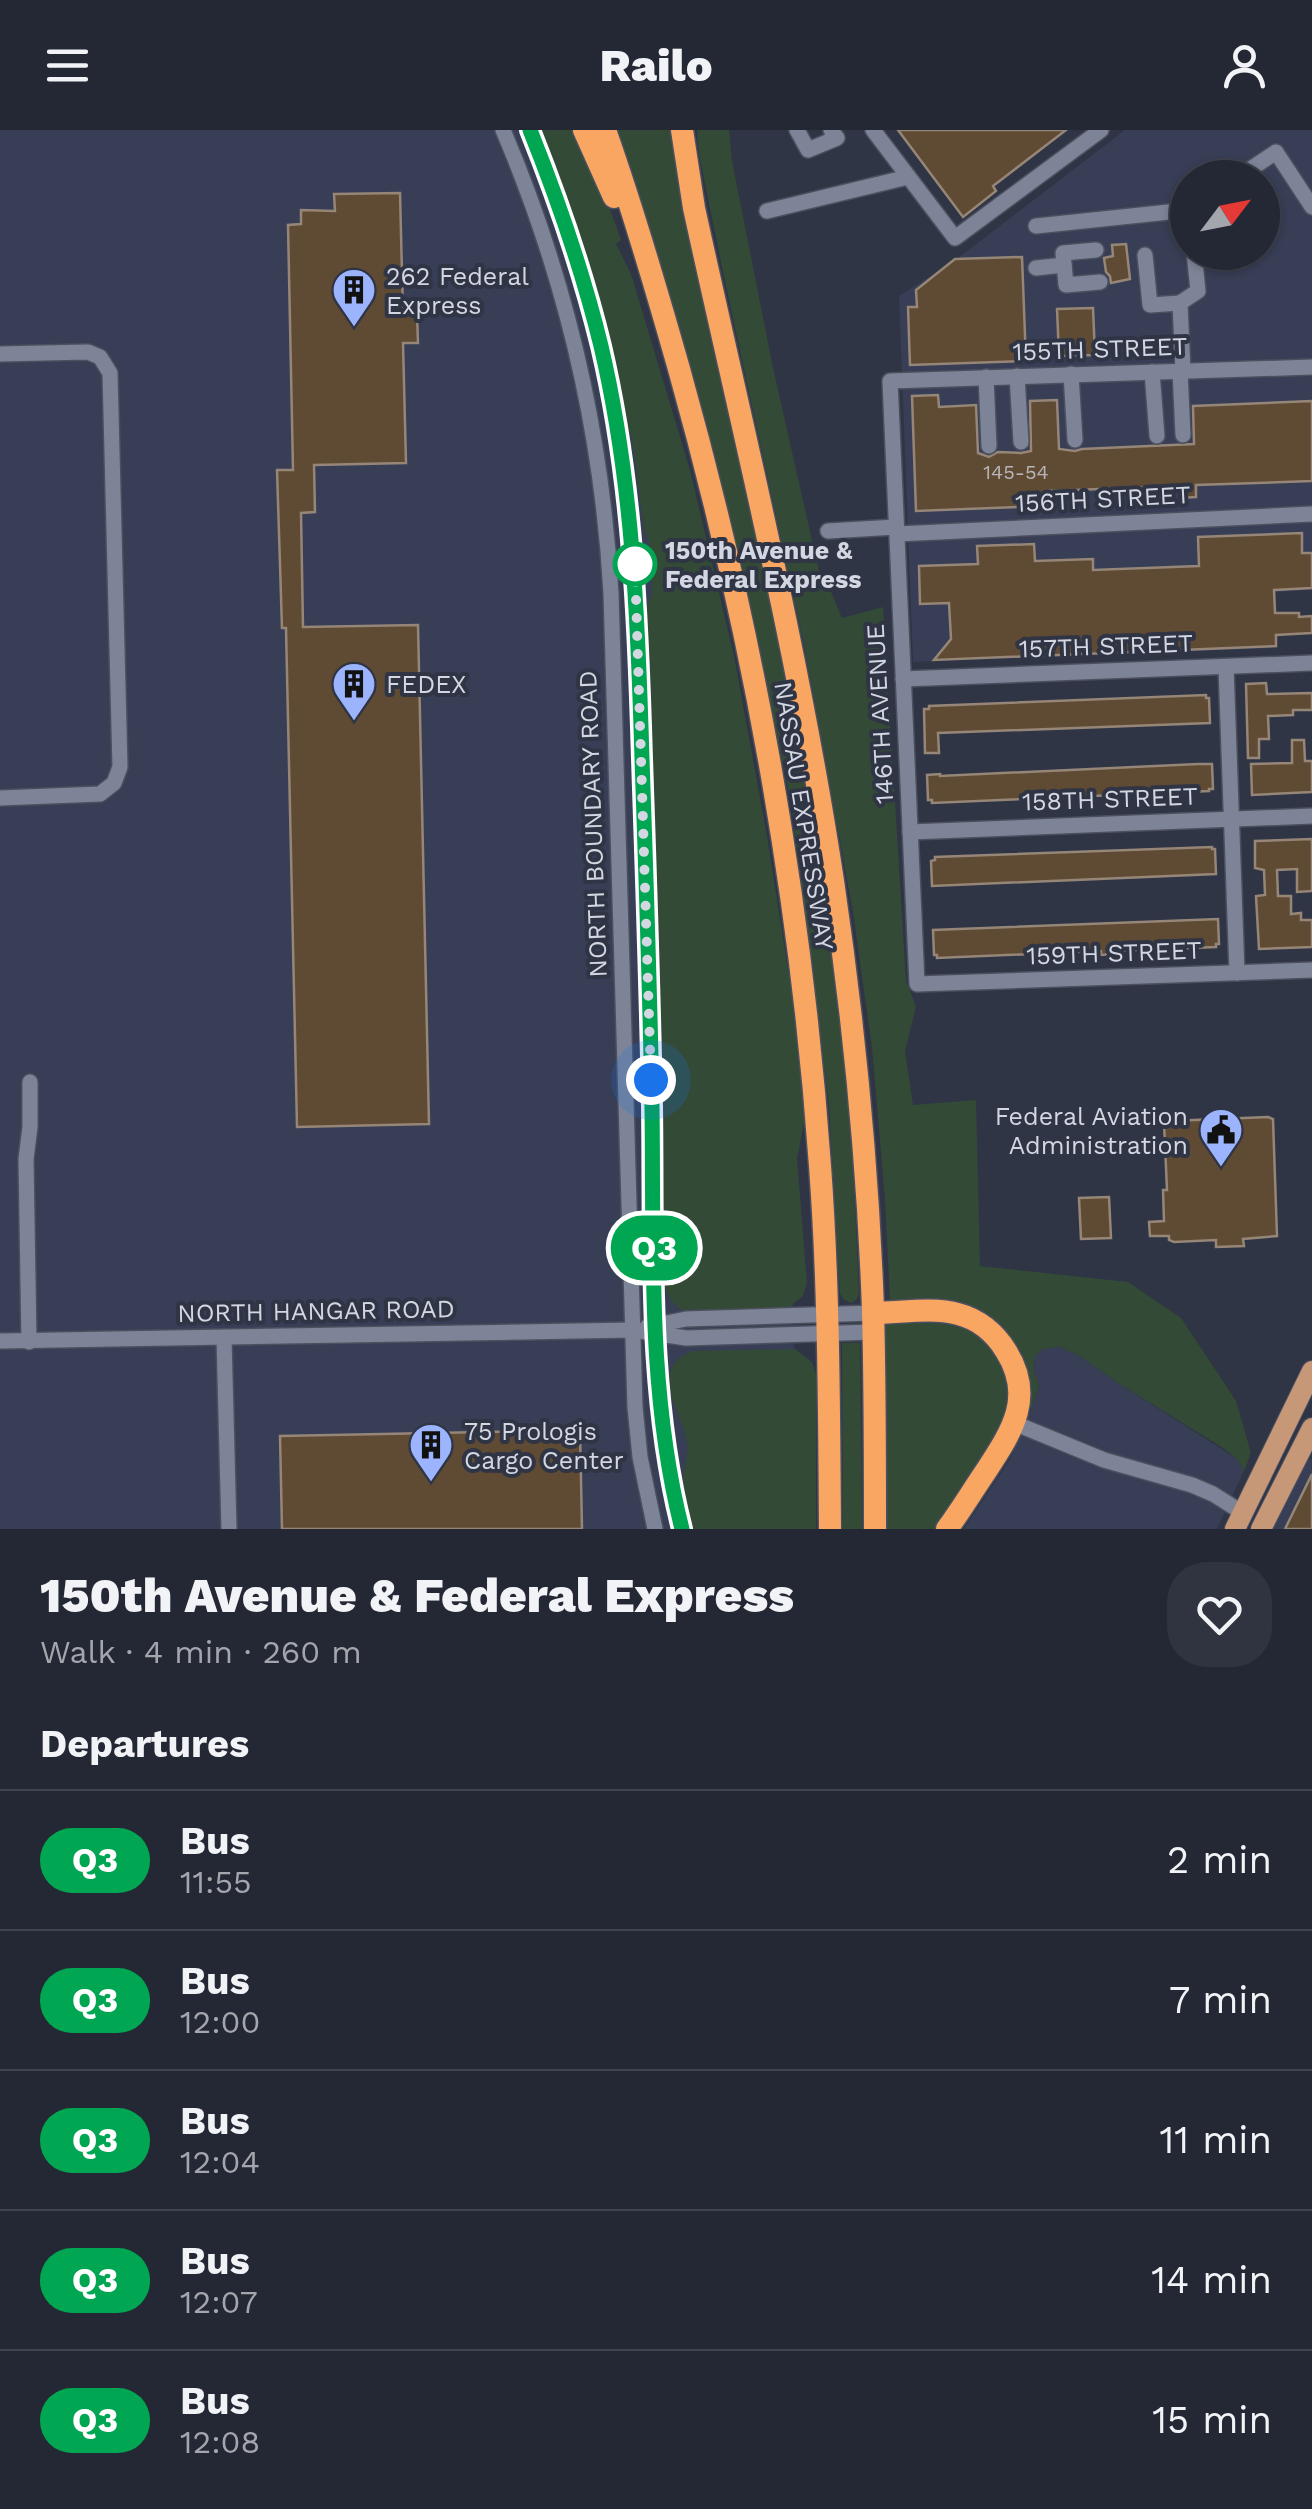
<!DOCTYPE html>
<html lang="en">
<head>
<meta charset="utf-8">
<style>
	body { margin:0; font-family:"Work Sans",sans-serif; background:#2f3440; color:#f1f3f6; height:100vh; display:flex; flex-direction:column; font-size:38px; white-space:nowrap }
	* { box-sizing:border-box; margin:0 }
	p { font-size:32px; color:#a3a6ac }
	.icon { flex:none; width:55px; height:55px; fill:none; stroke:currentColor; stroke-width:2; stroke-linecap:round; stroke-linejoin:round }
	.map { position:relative; height:1399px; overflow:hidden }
	.sheet { display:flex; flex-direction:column; background:#232834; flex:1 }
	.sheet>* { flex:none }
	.badge { padding:0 20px; border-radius:32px; font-size:35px; line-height:65px }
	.needle { width:65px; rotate:58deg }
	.fabs { position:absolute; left:1170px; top:30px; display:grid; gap:20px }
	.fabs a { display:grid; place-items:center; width:110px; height:110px; border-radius:50%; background:#232834; box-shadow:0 2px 8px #0004,0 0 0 2px #40444f; font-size:50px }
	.you { position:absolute; width:50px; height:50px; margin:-25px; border:8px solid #fff; border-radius:50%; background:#1a73e8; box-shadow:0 0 0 15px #1a73e833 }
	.map>.badge { position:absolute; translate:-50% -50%; box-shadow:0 0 0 5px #fff }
	h2 { padding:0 40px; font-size:38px; line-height:90px }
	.round { display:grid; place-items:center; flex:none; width:105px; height:105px; border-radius:40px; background:#2f3440 }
	.summary { display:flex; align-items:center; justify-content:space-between; height:170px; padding:0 40px }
	h1 { font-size:48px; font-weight:800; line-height:75px }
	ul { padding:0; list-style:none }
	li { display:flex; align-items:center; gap:30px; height:140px; padding:0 40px; border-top:2px solid #40444f }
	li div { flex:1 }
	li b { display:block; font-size:38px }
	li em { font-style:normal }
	li .badge { min-width:110px; font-weight:700; text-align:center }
	header { display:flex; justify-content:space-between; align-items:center; height:130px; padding:0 40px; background:#232834; font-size:45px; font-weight:800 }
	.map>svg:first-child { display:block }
	.built { fill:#373e55; fill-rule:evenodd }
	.green { fill:#334a37 }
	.building { fill:#5f4a34; stroke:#968677; stroke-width:2.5 }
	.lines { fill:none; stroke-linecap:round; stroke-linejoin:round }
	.minor-casing { stroke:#4c505e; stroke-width:18 }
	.major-casing { stroke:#4c505e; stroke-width:22 }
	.highway-casing { stroke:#4c505e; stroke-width:25 }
	.minor { stroke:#7d8497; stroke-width:15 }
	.major { stroke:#c79878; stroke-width:20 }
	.highway { stroke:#f9a663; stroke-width:22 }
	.line-casing { stroke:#fff; stroke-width:22 }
	.line { stroke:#00a651; stroke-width:15 }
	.walk { stroke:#d3d7e2; stroke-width:10; stroke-dasharray:0 18 }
	.stop-dot { fill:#fff; stroke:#00a651; stroke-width:5 }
	.labels { text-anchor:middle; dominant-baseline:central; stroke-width:8; stroke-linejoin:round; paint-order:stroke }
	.number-label { font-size:20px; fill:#b6b4b6 }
	.poi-label { font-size:25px; fill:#d3d7e2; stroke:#2f3545; text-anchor:start }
	.street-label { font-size:25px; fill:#d3d7e2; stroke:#2f3545 }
	.stop-label { font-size:25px; font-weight:bold; fill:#d3d7e2; stroke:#2f3545; text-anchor:start }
</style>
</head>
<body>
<header><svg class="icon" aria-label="menu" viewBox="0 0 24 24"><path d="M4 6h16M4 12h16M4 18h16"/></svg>Railo<svg class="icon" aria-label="person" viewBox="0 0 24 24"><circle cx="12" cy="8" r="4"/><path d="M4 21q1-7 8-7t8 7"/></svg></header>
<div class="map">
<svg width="1312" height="1399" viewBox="0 0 1312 1399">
	<rect width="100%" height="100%" fill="#2f3545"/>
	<!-- built -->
	<g class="built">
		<polygon points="0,0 559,0 619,158 791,1125 795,1232 795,1399 0,1399"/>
		<path d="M 1125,0 L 1312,0 L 1312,460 L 1276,462 L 1277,518 L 913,532 L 899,166 L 954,131 ZM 1188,48 L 1262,48 L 1262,122 L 1188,122 Z"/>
		<polygon points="1060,1217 1080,1226 1118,1253 1239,1330 1244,1341 1217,1399 964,1399 1010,1329 1031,1280 1039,1256 1034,1242 1035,1226 1043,1219"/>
		<polygon points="1302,1325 1312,1330 1312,1399 1271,1399"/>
	</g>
	<!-- green -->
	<g class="green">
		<path d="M 538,0 L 573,0 L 604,63 L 621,110 L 616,114 L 631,144 L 690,340 L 734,526 L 766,700 L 792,864 L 805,988 L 797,1029 L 807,1153 L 803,1166 L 787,1179 L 687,1183 C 670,1174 665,1164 663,1145 L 659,868 L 644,484 L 652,464 L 651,445 L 656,444 L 652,420 L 644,398 L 631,303 L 628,302 L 612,220 L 587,135 L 549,22 Z"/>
		<polygon points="614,0 671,0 805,635 837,855 851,990 859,1164 856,1170 851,1173 843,1169 840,1163 829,976 791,673 746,454 714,322 678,195"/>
		<polygon points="697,0 729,0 732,31 773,238 821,450 826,450 842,488 883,477 906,851 916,876 905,921 913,975 976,970 980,1136 1128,1152 1181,1188 1236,1271 1251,1323 1244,1341 1238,1330 1223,1318 1118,1253 1080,1226 1060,1217 1043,1219 1035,1226 1034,1242 1039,1255 1031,1280 1017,1224 980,1183 892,1173 890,1170 885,1069 872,918 853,782 803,510 724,147 699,24"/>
		<path d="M 939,1191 C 965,1194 983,1199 999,1223 C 1003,1229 1009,1235 1010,1243 C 1017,1289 964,1360 940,1399 L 887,1399 L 885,1193 Z"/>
		<polygon points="842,1213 860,1213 862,1399 843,1399"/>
		<path d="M 795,1219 L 812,1232 L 816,1244 L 816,1399 L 693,1399 C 689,1384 682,1367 683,1352 C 684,1339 689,1324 687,1312 C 681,1281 648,1238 692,1221 Z"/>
	</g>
	<!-- building -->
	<g class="building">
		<polygon points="898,0 1066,0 993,56 996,61 963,87"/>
		<polygon points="400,63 403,184 417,184 418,213 403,213 406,333 314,335 315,382 301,383 303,497 418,495 429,994 297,997 286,498 282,498 277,340 293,340 288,95 301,94 301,80 335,81 334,64"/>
		<polygon points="1126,114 1130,149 1111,153 1110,146 1106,142 1104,128 1113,126 1112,115"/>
		<polygon points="1022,127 1026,231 910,235 908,177 917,177 916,160 955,129"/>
		<polygon points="1093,178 1095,225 1059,226 1057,179"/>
		<polygon points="938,265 939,277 976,275 978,323 989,327 998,322 1021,323 1031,321 1030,271 1057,270 1059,319 1075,321 1082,319 1194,314 1193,276 1312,271 1312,351 1196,355 1196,367 1181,368 1181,356 1047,361 1047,376 916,381 912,266"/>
		<polygon points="1302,403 1302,423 1312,423 1312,458 1274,460 1275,483 1299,483 1299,487 1312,486 1312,503 1276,505 1276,516 934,530 951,509 949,473 920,474 919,436 978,434 977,416 1034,414 1035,431 1093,429 1093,440 1199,436 1198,407"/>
		<polygon points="1266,553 1267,564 1312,563 1312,580 1293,580 1293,585 1268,586 1269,609 1259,609 1259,628 1248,628 1246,554"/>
		<polygon points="1206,565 1206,568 1209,568 1210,593 938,603 939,623 925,623 924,579 929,579 929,576"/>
		<polygon points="1292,610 1304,610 1305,631 1312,631 1312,662 1252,665 1251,634 1292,633"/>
		<polygon points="1198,634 1212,634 1213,659 1209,659 1209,661 932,673 932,670 928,670 927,645 940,644 940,646"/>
		<polygon points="1312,709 1312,761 1297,762 1297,739 1277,740 1278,766 1291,766 1291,784 1301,783 1301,790 1312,790 1312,817 1259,819 1256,766 1265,765 1264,740 1255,738 1255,711"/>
		<polygon points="1212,717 1212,719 1215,719 1216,744 932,756 931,731 935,730 935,727"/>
		<polygon points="1218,789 1219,814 1216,814 1216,817 1114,821 1114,824 1101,825 1101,821 937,828 937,825 934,825 933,800"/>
		<polygon points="1268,987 1273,989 1277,1106 1243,1109 1244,1116 1216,1117 1216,1110 1174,1112 1169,1110 1169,1106 1150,1106 1149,1092 1164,1091 1163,1060 1167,1060 1164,993 1170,993 1170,991"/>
		<polygon points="1109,1067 1111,1108 1081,1109 1079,1068"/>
		<polygon points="580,1300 582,1399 282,1399 280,1306"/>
		<polygon points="1312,1344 1312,1399 1285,1399"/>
	</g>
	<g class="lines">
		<defs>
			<g id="minor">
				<path d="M 503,0 C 566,148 602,303 611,463 L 635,1277 L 640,1327 L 655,1399"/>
				<path d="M 530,0 C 561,79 590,162 607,245 C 635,384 639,518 643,659 C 646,765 650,871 652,977 C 654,1118 647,1262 682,1399"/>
				<polyline points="797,0 808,20 837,8 831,0"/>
				<polyline points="873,0 955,108 1101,0"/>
				<polyline points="1237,48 1276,22 1312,77"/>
				<polyline points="767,81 908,47"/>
				<polyline points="1036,96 1188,80"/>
				<polyline points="1096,120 1063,123 1066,155 1100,152"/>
				<polyline points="1145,125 1150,175 1180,173"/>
				<polyline points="1036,138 1064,135"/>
				<polyline points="0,224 88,222 100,227 110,243 120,637 114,653 100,664 0,668"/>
				<polyline points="1312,237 890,251 917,854 1312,840"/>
				<polyline points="1180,241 1183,305"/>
				<polyline points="1183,241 1180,173 1198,161 1194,122"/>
				<polyline points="1152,242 1157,306"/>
				<polyline points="1071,244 1075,310"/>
				<polyline points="1017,246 1021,312"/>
				<polyline points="986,247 989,316"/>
				<polyline points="828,401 896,397"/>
				<polyline points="897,404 1312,384"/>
				<polyline points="1226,537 1237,843"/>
				<polyline points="903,549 1312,533"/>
				<polyline points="910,702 1312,686"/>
				<polyline points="647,1197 686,1189 873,1183"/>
				<polyline points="224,1208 229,1399"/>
				<polyline points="0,1211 633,1200 686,1208 873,1202"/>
				<polyline points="29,1212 26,1029 30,997 30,952"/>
				<polyline points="1014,1293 1104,1330 1192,1355 1213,1364 1243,1383"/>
			</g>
			<g id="major">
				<polyline points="1235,1399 1312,1241"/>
				<polyline points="1261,1399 1312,1298"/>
			</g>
			<g id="highway">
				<polyline points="584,0 614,67"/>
				<path d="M 605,0 C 633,79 656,158 679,239 C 752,499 801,766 820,1036 C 829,1157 829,1278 830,1399"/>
				<path d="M 682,0 L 694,78 C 743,302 799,525 833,751 C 854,893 868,1037 873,1180 C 875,1253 875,1326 875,1399"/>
				<path d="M 873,1183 C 900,1183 932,1177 958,1184 C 978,1189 995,1203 1006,1221 C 1035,1267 1012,1301 986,1341 C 973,1360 961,1380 947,1399"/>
			</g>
		</defs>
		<!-- minor casing -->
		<use href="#minor" class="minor-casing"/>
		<!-- major casing -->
		<use href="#major" class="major-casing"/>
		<!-- highway casing -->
		<use href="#highway" class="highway-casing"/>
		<!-- minor -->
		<use href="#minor" class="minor"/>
		<!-- major -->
		<use href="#major" class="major"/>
		<!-- highway -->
		<use href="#highway" class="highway"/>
	</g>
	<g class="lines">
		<defs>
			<path id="line" d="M 530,0 C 558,70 583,142 601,216 C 633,352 638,490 642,629 C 646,745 650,861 652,977 C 654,1117 647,1262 682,1399"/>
		</defs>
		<!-- line casing -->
		<use href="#line" class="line-casing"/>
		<!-- line -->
		<use href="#line" class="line"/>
		<!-- walk -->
		<polyline class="walk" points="635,434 651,950"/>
	</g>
	<!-- icons -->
	<defs>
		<symbol id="building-pin" viewBox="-11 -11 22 30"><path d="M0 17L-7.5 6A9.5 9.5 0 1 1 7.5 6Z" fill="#9bb4fd" stroke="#2f3545"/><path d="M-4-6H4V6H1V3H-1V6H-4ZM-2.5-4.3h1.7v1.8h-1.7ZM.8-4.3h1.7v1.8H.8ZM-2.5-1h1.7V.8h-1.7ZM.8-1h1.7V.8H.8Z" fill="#111"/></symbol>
		<symbol id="civic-pin" viewBox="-11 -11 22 30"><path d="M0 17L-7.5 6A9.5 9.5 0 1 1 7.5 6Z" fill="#9bb4fd" stroke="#2f3545"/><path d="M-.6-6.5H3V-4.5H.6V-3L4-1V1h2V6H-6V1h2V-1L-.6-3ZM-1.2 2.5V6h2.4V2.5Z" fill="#111"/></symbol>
	</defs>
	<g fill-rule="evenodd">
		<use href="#building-pin" x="329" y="135" width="50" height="68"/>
		<use href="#building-pin" x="329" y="529" width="50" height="68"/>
		<use href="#civic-pin" x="1196" y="975" width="50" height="68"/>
		<use href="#building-pin" x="406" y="1290" width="50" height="68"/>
	</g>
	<!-- markers -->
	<circle class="stop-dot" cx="635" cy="434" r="20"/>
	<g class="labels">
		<!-- number labels -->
		<g class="number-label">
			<text x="1016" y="342">145-54</text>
		</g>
		<!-- poi labels -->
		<g class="poi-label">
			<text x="386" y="146">262 Federal<tspan x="386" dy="29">Express</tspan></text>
			<text x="386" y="554">FEDEX</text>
			<text x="1188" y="986" text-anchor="end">Federal Aviation<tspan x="1188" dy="29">Administration</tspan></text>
			<text x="464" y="1301">75 Prologis<tspan x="464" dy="29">Cargo Center</tspan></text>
		</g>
		<!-- street labels -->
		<g class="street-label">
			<text transform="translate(1100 219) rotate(-2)">155TH STREET</text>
			<text transform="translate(1103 369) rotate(-3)">156TH STREET</text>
			<text transform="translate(1106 516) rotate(-2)">157TH STREET</text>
			<text transform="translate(880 584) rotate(-93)">146TH AVENUE</text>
			<text transform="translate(1110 669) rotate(-2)">158TH STREET</text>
			<text transform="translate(804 686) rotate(81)">NASSAU EXPRESSWAY</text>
			<text transform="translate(593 694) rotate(-92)">NORTH BOUNDARY ROAD</text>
			<text transform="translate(1114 823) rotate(-2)">159TH STREET</text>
			<text transform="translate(316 1181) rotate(-1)">NORTH HANGAR ROAD</text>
		</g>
		<!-- stop labels -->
		<g class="stop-label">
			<text x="665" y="420">150th Avenue &amp;<tspan x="665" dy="29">Federal Express</tspan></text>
		</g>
	</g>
</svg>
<div class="fabs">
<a><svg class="needle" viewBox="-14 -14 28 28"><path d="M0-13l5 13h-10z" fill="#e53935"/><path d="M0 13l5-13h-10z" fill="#a3a6ac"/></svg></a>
</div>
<div class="you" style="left:651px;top:950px"></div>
<b class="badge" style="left:654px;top:1118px;background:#00a651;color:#fff">Q3</b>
</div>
<section class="sheet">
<div class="summary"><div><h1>150th Avenue &amp; Federal Express</h1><p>Walk · 4 min · 260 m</p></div><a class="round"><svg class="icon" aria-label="heart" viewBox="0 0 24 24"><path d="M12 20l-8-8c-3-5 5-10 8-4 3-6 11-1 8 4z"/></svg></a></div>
<h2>Departures</h2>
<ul>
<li><span class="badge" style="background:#00a651;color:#fff">Q3</span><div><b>Bus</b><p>11:55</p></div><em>2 min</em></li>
<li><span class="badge" style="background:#00a651;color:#fff">Q3</span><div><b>Bus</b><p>12:00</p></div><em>7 min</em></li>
<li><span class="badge" style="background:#00a651;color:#fff">Q3</span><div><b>Bus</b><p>12:04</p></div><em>11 min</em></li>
<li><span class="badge" style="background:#00a651;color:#fff">Q3</span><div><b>Bus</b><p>12:07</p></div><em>14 min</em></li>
<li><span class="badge" style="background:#00a651;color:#fff">Q3</span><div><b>Bus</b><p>12:08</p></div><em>15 min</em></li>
</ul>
</section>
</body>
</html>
